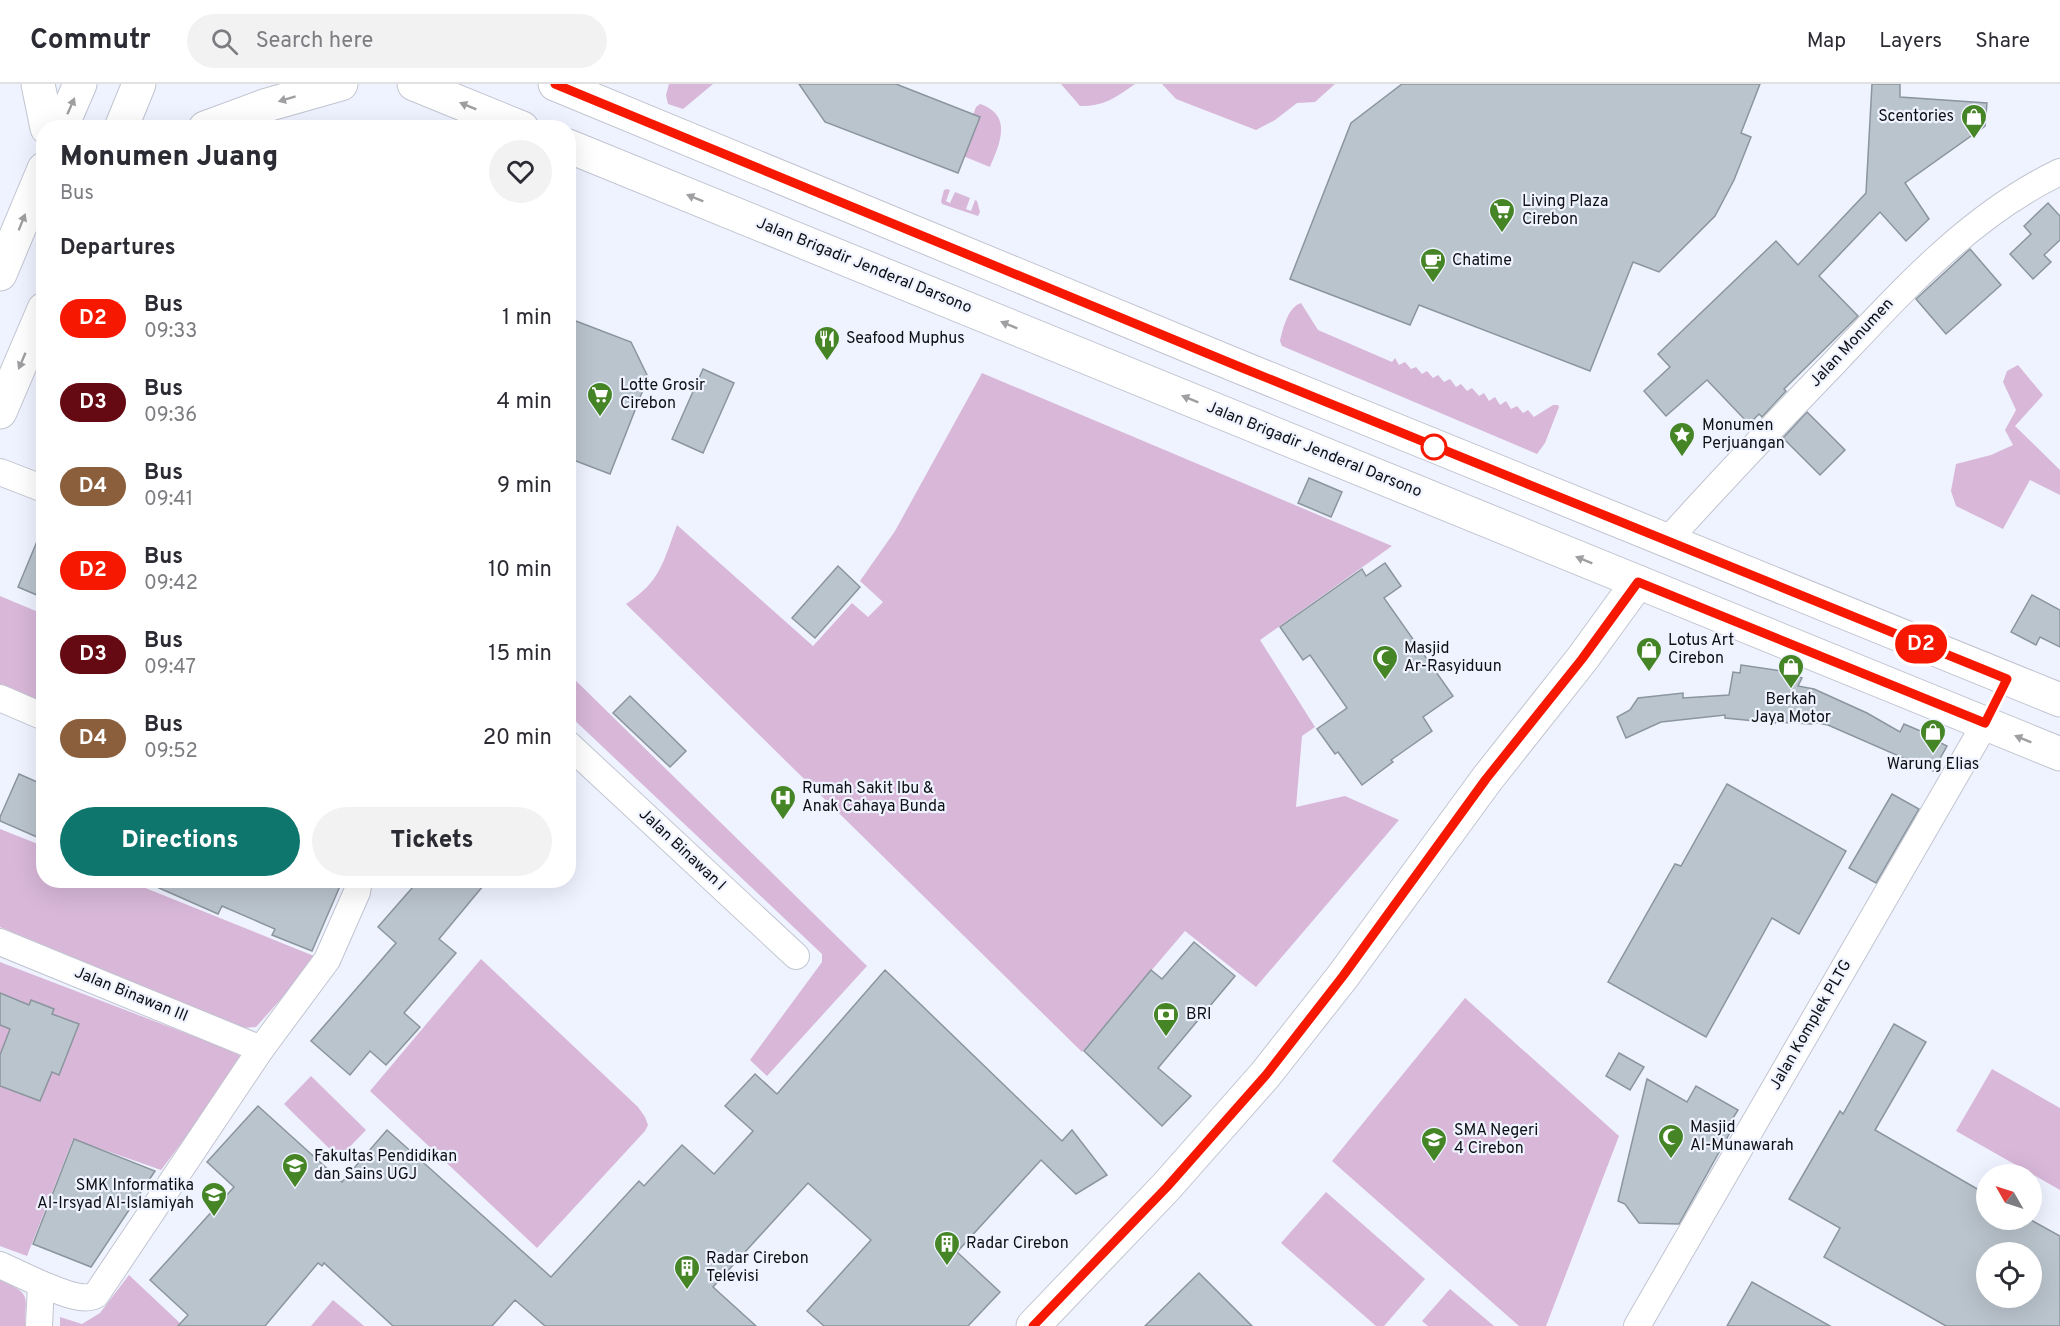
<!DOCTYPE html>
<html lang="en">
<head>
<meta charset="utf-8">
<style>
	body { margin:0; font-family:Overpass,sans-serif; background:#f2f2f3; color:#2b2b33; height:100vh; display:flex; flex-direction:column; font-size:22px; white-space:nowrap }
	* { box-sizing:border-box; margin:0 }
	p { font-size:20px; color:#7c7c81 }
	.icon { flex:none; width:33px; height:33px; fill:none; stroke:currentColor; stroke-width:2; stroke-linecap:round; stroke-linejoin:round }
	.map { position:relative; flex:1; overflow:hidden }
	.details { position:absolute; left:36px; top:36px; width:540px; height:768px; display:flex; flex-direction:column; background:#fff; border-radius:24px; box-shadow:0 6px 24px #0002 }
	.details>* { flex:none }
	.badge { padding:0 12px; border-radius:20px; font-size:21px; line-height:39px }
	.needle { width:39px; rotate:309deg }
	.fabs { position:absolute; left:1976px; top:1080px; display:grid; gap:12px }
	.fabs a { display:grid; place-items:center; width:66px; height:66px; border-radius:50%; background:#fff; box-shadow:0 6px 24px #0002; font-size:30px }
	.map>.badge { position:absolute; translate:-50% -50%; box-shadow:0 0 0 3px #fff }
	h2 { padding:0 24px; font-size:22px; line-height:54px }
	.round { display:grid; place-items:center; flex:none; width:63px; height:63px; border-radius:32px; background:#f2f2f3 }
	.summary { display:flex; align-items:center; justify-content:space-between; height:102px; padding:0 24px }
	h1 { font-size:28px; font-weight:800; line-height:45px }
	.primary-button { display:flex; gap:12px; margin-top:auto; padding:12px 24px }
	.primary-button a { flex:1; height:69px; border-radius:36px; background:#0f766e; color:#fff; font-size:24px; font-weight:800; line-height:69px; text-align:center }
	.primary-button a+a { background:#f2f2f3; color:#2b2b33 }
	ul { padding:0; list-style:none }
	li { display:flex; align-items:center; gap:18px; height:84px; padding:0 24px }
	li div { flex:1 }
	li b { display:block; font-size:22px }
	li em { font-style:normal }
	li .badge { min-width:66px; font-weight:700; text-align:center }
	header { display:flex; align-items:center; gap:36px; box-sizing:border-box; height:84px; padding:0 30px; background:#fff; border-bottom:2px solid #e1e1e2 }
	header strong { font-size:28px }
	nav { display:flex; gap:33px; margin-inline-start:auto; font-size:21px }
	.search { width:420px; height:54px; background:#f2f2f3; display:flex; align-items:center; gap:15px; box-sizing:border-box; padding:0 21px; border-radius:33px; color:#7c7c81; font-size:22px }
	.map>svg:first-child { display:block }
	.green { fill:#d8b7d9 }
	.building { fill:#bac4cd; stroke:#8b959d; stroke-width:1.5; fill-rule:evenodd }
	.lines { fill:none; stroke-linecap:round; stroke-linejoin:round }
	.street-casing { stroke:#c1c5d0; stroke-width:28 }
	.secondary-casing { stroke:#c1c5d0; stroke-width:35 }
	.highway-casing { stroke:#c1c5d0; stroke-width:35 }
	.street { stroke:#fff; stroke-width:26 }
	.secondary { stroke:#fff; stroke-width:33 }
	.highway { stroke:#fff; stroke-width:33 }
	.oneway { fill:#9f9fa1 }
	.line-casing { stroke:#fff; stroke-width:14 }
	.line { stroke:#f61800; stroke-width:9 }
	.stop-dot { fill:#fff; stroke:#f61800; stroke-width:3 }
	.labels { text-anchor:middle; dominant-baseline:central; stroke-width:4.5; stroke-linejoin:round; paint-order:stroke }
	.poi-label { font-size:16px; fill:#0f1014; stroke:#eff3ff; text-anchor:start }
	.street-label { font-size:16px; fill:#0f1014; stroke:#eff3ff }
</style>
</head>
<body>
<header>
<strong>Commutr</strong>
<div class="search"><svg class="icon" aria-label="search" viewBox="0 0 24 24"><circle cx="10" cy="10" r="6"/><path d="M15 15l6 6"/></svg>Search here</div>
<nav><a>Map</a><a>Layers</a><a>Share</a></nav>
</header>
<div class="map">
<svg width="2060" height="1242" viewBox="0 0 2060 1242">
	<rect width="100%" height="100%" fill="#eff3ff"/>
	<!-- green -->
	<g class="green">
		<polygon points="669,0 713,0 683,25 668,20 666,11"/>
		<path d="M 1061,0 L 1135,0 C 1115,14 1105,22 1080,22 Z"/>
		<polygon points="1162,0 1335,0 1315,18 1297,19 1275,36 1256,46 1176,15"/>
		<path d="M 980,20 C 1013,31 1000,60 990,83 L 958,70 L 976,23 Z"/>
		<polygon points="947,105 950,106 946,117 950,119 955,108 970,114 966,125 971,127 975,116 977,117 980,128 978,132 942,120 941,117 944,106"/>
		<path d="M 1301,219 L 1318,246 L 1392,278 L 1395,274 L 1399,281 L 1405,278 L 1411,285 L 1416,283 L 1422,290 L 1427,287 L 1433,294 L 1438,291 L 1444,298 L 1450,295 L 1456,303 L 1461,300 L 1467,307 L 1472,304 L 1479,312 L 1484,309 L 1489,317 L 1495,313 L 1500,321 L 1506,317 L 1511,325 L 1517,322 L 1523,329 L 1528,326 L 1534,333 L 1553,321 L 1558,321 L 1559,323 L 1545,359 L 1537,370 L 1282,262 L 1280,257 C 1283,244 1288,223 1301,219 Z"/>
		<polygon points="2018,281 2043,311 2015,342 2060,386 2060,411 2030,396 2003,445 1956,422 1951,407 1956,380 1991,371 2013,361 2005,346 2016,326 2003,298 2007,287"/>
		<path d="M 982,289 L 1392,462 L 1260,556 L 1315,643 L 1302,652 L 1296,723 L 1345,712 L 1399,736 L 1256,903 L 1185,847 L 1082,968 L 626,520 C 661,497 663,478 677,441 L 813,562 L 852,519 L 868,533 L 883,518 L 860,497 L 895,447 Z"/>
		<polygon points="0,512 43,530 43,621 0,602"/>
		<polygon points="569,590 867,882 767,992 750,976 822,878 822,870 569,631"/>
		<polygon points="0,745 43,762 44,796 128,797 314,872 288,907 256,943 242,944 0,843"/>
		<polygon points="481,875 638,1023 645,1033 648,1041 645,1047 537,1164 370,1007"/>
		<polygon points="0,878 235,968 240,972 241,980 161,1086 73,1055 27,1172 0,1162"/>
		<polygon points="1465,914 1619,1052 1546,1242 1519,1242 1332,1077"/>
		<polygon points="1992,985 2060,1024 2060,1106 1956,1047"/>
		<polygon points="311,992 366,1046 339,1074 284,1020"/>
		<polygon points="1326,1108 1425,1195 1384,1242 1376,1242 1281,1159"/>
		<polygon points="129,1191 183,1242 60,1242 60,1233 82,1240 100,1229"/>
		<path d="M 0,1196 C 31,1210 26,1210 25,1242 L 0,1242 Z"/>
		<polygon points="1450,1205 1494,1242 1428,1242 1422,1237"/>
		<polygon points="333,1216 364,1242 311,1242"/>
	</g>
	<!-- building -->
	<g class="building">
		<polygon points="799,0 896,0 980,33 958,89 825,38"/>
		<polygon points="1402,0 1760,0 1741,49 1751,53 1734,96 1715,132 1659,188 1633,178 1590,287 1419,221 1410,241 1290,195 1351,39"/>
		<polygon points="1872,0 1900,0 1900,13 1987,19 1985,42 1905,99 1929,135 1906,157 1880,128 1819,192 1858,232 1784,305 1786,307 1762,333 1759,330 1749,340 1707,296 1666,332 1644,307 1670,283 1658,270 1776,157 1798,181 1866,109"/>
		<polygon points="2048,119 2060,132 2060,156 2044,171 2051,178 2033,195 2010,170 2031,150 2024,142"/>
		<polygon points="1970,165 2001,201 1946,250 1916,215"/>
		<polygon points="568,234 631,258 648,293 610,390 568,374"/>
		<polygon points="703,285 734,299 703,369 672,355"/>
		<polygon points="1807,328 1845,366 1820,391 1783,354"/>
		<polygon points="1309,394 1342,408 1331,433 1298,419"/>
		<polygon points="43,443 44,443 44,514 18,503"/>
		<polygon points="1385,479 1401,502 1384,514 1453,612 1423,633 1432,647 1391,676 1393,678 1362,701 1338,668 1335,670 1317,645 1347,624 1310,571 1303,576 1280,543 1362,485 1366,492"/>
		<polygon points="838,482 860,503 815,554 792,534"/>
		<polygon points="2032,511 2060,526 2060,563 2040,553 2036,561 2011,548"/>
		<polygon points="1741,581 1781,587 1802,594 1798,602 1814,605 1867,629 1900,648 1904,640 1932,652 1931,654 1947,662 1933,687 1828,641 1813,638 1812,640 1775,638 1775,639 1725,634 1725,631 1661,638 1626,654 1617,633 1630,626 1638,614 1683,609 1683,614 1729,611 1733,588 1740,589"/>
		<polygon points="630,612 686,667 670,683 613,629"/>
		<polygon points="19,690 44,701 44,756 0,737 0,733"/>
		<polygon points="1727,700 1846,767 1799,850 1772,834 1706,953 1608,898 1675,780 1681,782"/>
		<polygon points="1892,710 1919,725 1876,799 1849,784"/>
		<polygon points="141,796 328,796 340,802 312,867 272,851 275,845 222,822 218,830"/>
		<polygon points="419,796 488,796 439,855 456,869 404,929 420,943 386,981 370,967 350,991 311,957 396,859 378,843"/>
		<polygon points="1194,858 1235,892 1158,984 1191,1012 1162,1042 1084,967 1151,886 1162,895"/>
		<polygon points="885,886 1062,1057 1072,1046 1107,1091 1076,1110 1041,1076 957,1168 1000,1208 968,1242 824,1242 807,1227 871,1156 808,1099 713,1203 756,1242 545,1242 515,1216 492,1242 393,1242 324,1179 322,1182 318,1179 265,1242 178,1242 188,1231 150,1196 234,1103 207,1078 258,1022 342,1098 387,1046 551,1193 639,1097 644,1102 682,1061 714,1090 753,1047 725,1022 755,990 777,1010"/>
		<polygon points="0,909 29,921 31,916 54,925 52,930 79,940 59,991 52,988 40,1017 0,1002 0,971 10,945 0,941"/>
		<path d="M 1894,940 L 1926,958 L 1875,1046 L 1986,1110 L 1986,1136 L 2031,1136 L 2060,1152 L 2060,1242 L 1946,1242 L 1824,1173 L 1840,1144 L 1789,1115 L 1840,1027 L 1843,1030 ZM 1986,1168 L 2031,1168 L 2031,1214 L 1986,1214 Z"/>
		<polygon points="1619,969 1644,983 1630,1006 1606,992"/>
		<polygon points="1647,995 1687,1018 1696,1002 1738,1026 1728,1042 1732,1045 1679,1140 1639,1139 1625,1120 1618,1117"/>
		<polygon points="74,1055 155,1087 91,1183 33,1160"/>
		<polygon points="1199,1189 1252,1242 1145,1242"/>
		<polygon points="1752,1198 1830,1242 1727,1242"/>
	</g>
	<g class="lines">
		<defs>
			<g id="street">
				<polyline points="0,388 44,405"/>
				<path d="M 1666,458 C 1721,397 1778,337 1835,278 C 1903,206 1970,131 2060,88"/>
				<polyline points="0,614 44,633"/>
				<polyline points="568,660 796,872"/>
				<polyline points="0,858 261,965"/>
				<polyline points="0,1181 41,1200 39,1242"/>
				<path d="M 41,1200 C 56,1205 81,1219 96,1211 L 261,965 L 327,876 L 357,808 L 359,796"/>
				<polyline points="1637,1242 1985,640"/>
			</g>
			<g id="secondary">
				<polyline points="61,44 80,0"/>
				<polyline points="121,44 139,0"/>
				<polyline points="0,190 44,85"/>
				<polyline points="0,328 44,225"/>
				<polyline points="1033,1242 1166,1103 1265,991 1343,892 1487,695 1582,575 1638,498"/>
			</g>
			<g id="highway">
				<polyline points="38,0 47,44"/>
				<polyline points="414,0 522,44"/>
				<polyline points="555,0 1240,283 2060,616"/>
				<polyline points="205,44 267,21 341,0"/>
				<polyline points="568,62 2060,670"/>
			</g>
		</defs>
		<!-- street casing -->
		<use href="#street" class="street-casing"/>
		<!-- secondary casing -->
		<use href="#secondary" class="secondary-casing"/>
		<!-- highway casing -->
		<use href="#highway" class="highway-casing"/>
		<!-- street -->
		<use href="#street" class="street"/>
		<!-- secondary -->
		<use href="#secondary" class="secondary"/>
		<!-- highway -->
		<use href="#highway" class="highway"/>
	</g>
	<!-- one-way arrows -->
	<defs><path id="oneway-solid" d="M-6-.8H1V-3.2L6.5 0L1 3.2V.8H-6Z" transform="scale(1.5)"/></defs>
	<g class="oneway">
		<use href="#oneway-solid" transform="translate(287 15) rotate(163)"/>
		<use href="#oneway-solid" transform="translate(71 22) rotate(-66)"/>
		<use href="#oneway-solid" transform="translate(468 22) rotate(-158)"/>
		<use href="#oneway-solid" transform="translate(695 114) rotate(-158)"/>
		<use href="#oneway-solid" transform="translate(22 138) rotate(-68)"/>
		<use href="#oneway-solid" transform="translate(1009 241) rotate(-158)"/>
		<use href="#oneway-solid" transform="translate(22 277) rotate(113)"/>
		<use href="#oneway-solid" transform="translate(1190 315) rotate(-158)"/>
		<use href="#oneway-solid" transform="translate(1584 476) rotate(-158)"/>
		<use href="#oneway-solid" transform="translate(2023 655) rotate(-158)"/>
	</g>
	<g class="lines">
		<defs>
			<polyline id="line" points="555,0 1240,283 2007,595 1985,639 1638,498 1582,575 1486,695 1343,892 1266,991 1167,1103 1033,1242"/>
		</defs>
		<!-- line casing -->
		<use href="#line" class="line-casing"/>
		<!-- line -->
		<use href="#line" class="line"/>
	</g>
	<!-- icons -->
	<defs>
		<symbol id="shop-pin" viewBox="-11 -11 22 30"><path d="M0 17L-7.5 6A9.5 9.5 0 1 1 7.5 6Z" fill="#458526" stroke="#eff3ff"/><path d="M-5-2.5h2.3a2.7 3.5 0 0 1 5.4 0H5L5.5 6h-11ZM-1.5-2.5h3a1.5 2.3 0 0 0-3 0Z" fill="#fff"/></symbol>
		<symbol id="supermarket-pin" viewBox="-11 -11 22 30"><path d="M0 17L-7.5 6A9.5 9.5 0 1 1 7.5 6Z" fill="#458526" stroke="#eff3ff"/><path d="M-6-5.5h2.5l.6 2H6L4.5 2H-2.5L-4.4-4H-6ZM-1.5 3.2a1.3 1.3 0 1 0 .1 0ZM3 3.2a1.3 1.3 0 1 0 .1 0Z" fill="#fff"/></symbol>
		<symbol id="cafe-pin" viewBox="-11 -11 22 30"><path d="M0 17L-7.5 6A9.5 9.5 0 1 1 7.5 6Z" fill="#458526" stroke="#eff3ff"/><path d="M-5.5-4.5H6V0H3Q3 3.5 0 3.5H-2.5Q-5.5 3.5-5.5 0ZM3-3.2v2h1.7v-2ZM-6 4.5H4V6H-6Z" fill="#fff"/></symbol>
		<symbol id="restaurant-pin" viewBox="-11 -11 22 30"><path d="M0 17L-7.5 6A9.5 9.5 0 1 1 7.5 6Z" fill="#458526" stroke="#eff3ff"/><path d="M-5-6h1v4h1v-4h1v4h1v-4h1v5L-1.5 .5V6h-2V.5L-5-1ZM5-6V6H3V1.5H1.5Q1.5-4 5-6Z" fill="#fff"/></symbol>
		<symbol id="sight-pin" viewBox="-11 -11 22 30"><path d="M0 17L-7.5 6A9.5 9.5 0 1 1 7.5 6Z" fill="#458526" stroke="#eff3ff"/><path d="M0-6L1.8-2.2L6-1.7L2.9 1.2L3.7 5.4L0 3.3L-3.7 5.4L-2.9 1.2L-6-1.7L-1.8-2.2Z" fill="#fff"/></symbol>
		<symbol id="mosque-pin" viewBox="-11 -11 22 30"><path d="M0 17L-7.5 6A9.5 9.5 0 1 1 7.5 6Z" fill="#458526" stroke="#eff3ff"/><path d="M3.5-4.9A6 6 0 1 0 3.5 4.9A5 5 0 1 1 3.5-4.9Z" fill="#fff"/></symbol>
		<symbol id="hospital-pin" viewBox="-11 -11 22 30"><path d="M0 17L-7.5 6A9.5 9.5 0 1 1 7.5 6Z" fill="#458526" stroke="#eff3ff"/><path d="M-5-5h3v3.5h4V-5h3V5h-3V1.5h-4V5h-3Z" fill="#fff"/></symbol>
		<symbol id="bank-pin" viewBox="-11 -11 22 30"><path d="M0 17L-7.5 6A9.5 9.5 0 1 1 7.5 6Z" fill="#458526" stroke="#eff3ff"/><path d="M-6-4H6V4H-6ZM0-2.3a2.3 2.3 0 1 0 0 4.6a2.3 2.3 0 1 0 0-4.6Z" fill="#fff"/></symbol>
		<symbol id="school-pin" viewBox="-11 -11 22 30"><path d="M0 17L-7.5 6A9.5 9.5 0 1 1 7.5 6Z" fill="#458526" stroke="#eff3ff"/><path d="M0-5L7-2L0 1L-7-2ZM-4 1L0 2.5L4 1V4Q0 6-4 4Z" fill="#fff"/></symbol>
		<symbol id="university-pin" viewBox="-11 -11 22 30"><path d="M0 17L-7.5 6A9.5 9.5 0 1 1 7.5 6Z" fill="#458526" stroke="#eff3ff"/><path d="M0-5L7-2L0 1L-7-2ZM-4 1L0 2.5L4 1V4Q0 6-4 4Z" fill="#fff"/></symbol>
		<symbol id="building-pin" viewBox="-11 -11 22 30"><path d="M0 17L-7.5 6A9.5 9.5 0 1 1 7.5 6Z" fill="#458526" stroke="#eff3ff"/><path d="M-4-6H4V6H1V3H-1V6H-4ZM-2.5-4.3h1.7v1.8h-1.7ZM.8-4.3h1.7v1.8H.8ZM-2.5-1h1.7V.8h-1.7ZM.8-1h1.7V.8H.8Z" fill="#fff"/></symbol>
	</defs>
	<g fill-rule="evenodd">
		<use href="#shop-pin" x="1959" y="18" width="30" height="40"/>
		<use href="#supermarket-pin" x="1487" y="112" width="30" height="40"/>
		<use href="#cafe-pin" x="1418" y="162" width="30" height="40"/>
		<use href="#restaurant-pin" x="812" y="240" width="30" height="40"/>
		<use href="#supermarket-pin" x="585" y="296" width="30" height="40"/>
		<use href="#sight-pin" x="1667" y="336" width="30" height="40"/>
		<use href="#shop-pin" x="1634" y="551" width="30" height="40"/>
		<use href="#mosque-pin" x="1370" y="559" width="30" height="40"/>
		<use href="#shop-pin" x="1776" y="568" width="30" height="40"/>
		<use href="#shop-pin" x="1918" y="633" width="30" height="40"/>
		<use href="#hospital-pin" x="768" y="699" width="30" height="40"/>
		<use href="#bank-pin" x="1151" y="916" width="30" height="40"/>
		<use href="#mosque-pin" x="1656" y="1038" width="30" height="40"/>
		<use href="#school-pin" x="1419" y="1041" width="30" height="40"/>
		<use href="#university-pin" x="280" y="1067" width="30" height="40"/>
		<use href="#school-pin" x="199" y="1096" width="30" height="40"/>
		<use href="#building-pin" x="932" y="1145" width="30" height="40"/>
		<use href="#building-pin" x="672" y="1169" width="30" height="40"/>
	</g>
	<!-- markers -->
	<circle class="stop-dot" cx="1434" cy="363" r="12"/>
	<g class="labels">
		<!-- poi labels -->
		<g class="poi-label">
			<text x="1954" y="33" text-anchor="end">Scentories</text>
			<text x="1522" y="118">Living Plaza<tspan x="1522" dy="18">Cirebon</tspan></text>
			<text x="1452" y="177">Chatime</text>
			<text x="846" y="255">Seafood Muphus</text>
			<text x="620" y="302">Lotte Grosir<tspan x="620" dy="18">Cirebon</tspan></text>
			<text x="1702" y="342">Monumen<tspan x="1702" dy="18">Perjuangan</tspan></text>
			<text x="1668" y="557">Lotus Art<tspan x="1668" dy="18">Cirebon</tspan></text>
			<text x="1404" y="565">Masjid<tspan x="1404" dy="18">Ar-Rasyiduun</tspan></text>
			<text x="1791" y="616" text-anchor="middle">Berkah<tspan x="1791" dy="18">Jaya Motor</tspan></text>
			<text x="1933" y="681" text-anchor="middle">Warung Elias</text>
			<text x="802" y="705">Rumah Sakit Ibu &amp;<tspan x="802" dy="18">Anak Cahaya Bunda</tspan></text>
			<text x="1186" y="931">BRI</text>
			<text x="1690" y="1044">Masjid<tspan x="1690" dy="18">Al-Munawarah</tspan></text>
			<text x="1454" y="1047">SMA Negeri<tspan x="1454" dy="18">4 Cirebon</tspan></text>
			<text x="314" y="1073">Fakultas Pendidikan<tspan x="314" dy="18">dan Sains UGJ</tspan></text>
			<text x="194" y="1102" text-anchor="end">SMK Informatika<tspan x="194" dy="18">Al-Irsyad Al-Islamiyah</tspan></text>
			<text x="966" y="1160">Radar Cirebon</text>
			<text x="706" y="1175">Radar Cirebon<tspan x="706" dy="18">Televisi</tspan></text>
		</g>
		<!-- street labels -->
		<g class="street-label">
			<text transform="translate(864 182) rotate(22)">Jalan Brigadir Jenderal Darsono</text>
			<text transform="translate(1852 259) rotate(-47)">Jalan Monumen</text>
			<text transform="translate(1314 366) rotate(22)">Jalan Brigadir Jenderal Darsono</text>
			<text transform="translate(682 766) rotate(43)">Jalan Binawan I</text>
			<text transform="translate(131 911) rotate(22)">Jalan Binawan III</text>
			<text transform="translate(1811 941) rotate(-60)">Jalan Komplek PLTG</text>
		</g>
	</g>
</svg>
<div class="fabs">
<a><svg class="needle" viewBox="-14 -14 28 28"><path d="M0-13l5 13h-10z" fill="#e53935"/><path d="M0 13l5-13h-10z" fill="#7c7c81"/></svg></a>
<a><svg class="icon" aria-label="locate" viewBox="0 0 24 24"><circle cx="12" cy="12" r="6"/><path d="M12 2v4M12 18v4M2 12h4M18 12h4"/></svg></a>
</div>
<b class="badge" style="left:1921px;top:560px;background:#f61800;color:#fff">D2</b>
<section class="details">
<div class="summary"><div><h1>Monumen Juang</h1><p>Bus</p></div><a class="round"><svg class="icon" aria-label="heart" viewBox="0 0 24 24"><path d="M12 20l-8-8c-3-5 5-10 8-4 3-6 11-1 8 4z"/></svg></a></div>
<h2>Departures</h2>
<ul>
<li><span class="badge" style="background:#f61800;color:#fff">D2</span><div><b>Bus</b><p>09:33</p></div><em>1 min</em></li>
<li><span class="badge" style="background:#650912;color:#fff">D3</span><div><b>Bus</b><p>09:36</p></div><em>4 min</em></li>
<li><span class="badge" style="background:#8b5e3c;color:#fff">D4</span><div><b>Bus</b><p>09:41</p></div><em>9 min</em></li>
<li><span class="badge" style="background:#f61800;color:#fff">D2</span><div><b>Bus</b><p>09:42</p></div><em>10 min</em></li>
<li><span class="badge" style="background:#650912;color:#fff">D3</span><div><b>Bus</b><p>09:47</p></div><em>15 min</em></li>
<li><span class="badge" style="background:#8b5e3c;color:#fff">D4</span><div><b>Bus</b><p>09:52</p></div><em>20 min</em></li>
</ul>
<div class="primary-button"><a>Directions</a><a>Tickets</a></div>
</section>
</div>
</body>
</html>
